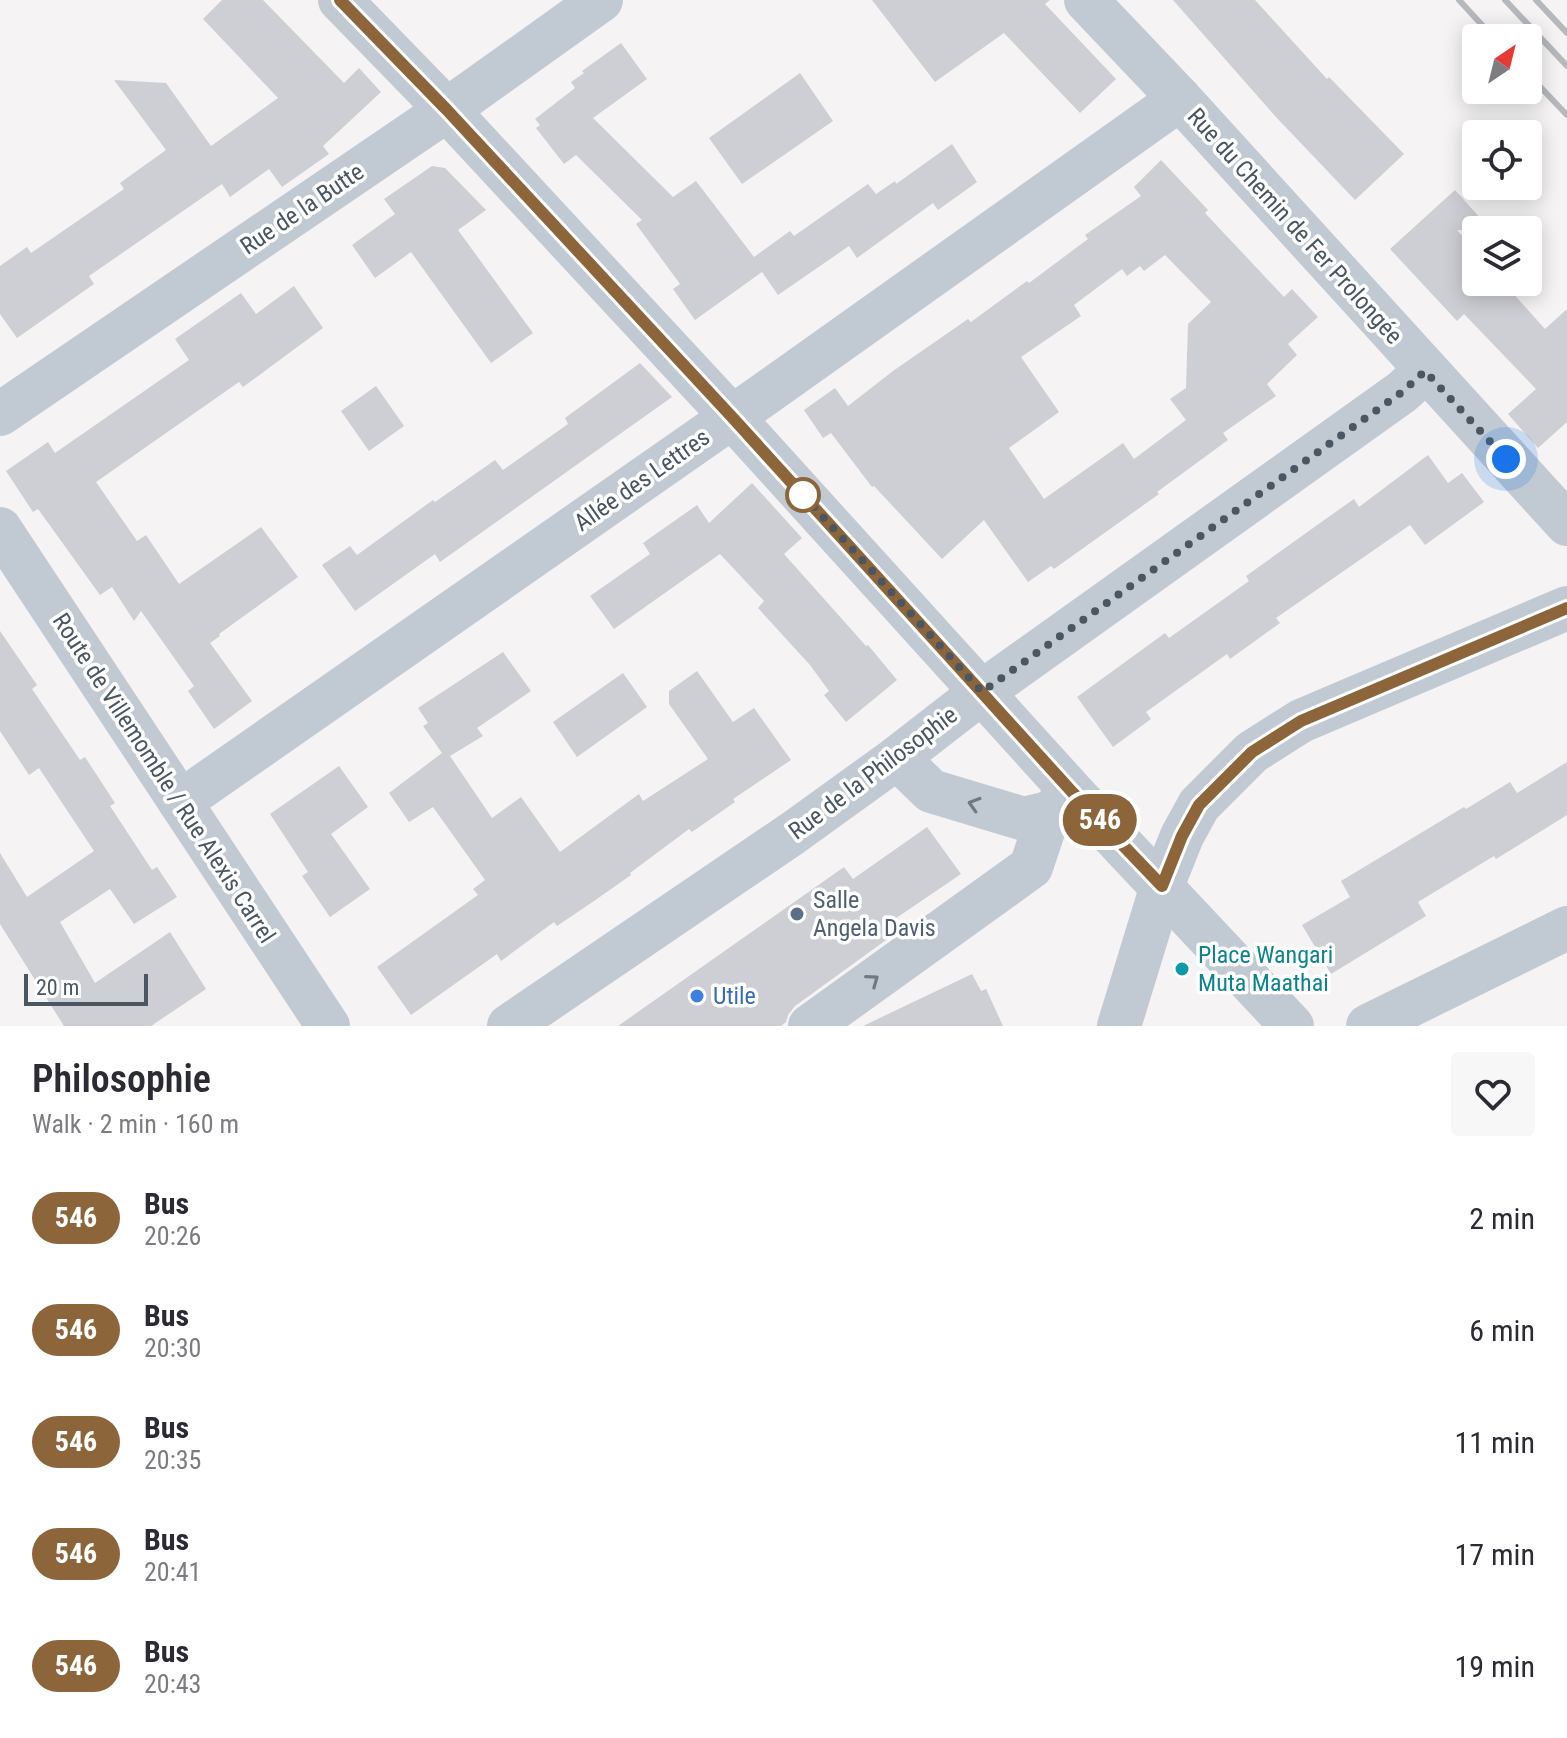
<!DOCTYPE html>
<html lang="en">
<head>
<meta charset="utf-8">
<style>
	body { margin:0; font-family:"Roboto Condensed",sans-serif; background:#f7f7f7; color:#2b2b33; height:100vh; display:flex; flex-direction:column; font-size:30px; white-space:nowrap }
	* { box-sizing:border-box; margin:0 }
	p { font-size:26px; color:#7c7c81 }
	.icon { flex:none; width:44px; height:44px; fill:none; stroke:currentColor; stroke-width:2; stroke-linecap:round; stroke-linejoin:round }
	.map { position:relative; height:1026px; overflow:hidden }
	.drawer { display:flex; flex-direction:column; background:#fff; flex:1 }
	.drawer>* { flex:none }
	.badge { padding:0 16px; border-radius:26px; font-size:28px; line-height:52px }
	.needle { width:52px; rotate:35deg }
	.fabs { position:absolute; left:1462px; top:24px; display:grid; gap:16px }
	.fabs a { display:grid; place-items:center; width:80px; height:80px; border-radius:8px; background:#fff; box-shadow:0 4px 20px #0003; font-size:40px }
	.scale { position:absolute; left:24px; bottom:20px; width:124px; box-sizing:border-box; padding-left:8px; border:4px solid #4a5661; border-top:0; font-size:22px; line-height:28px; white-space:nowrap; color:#4a5661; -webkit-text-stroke:6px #fff; paint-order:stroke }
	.you { position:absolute; width:40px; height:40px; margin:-20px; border:6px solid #fff; border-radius:50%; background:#1a73e8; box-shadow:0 0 0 12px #1a73e833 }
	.map>.badge { position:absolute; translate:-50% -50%; box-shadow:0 0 0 4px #fff }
	.round { display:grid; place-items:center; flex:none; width:84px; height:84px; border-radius:8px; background:#f7f7f7 }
	.head { display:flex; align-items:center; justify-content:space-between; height:136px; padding:0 32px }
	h1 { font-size:38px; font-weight:600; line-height:60px }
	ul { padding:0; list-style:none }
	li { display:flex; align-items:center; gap:24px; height:112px; padding:0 32px }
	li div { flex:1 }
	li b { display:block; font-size:30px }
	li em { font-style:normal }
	li .badge { min-width:88px; font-weight:700; text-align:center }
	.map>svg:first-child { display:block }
	.building { fill:#cdcfd5; fill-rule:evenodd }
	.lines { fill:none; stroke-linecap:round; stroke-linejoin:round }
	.minor { stroke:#c1cad2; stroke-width:44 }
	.rail { stroke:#b5b8bd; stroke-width:6 }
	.oneway { stroke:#6e7983 }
	.line-casing { stroke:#fff; stroke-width:18 }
	.line { stroke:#8d653a; stroke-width:12 }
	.walk { stroke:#4a5661; stroke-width:8; stroke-dasharray:0 14.4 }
	.stop-dot { fill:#fff; stroke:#8d653a; stroke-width:4 }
	.service-dot { fill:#5c6f8a; stroke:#fff; stroke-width:3 }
	.culture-dot { fill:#0f9aa8; stroke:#fff; stroke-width:3 }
	.shop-dot { fill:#3f7fe0; stroke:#fff; stroke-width:3 }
	.labels { text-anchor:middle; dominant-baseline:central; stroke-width:7; stroke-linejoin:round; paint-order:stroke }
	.street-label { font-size:24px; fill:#4a5661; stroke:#fff }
	.service-label { font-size:24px; fill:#4e5e75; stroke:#fff; text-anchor:start }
	.culture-label { font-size:24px; fill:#0d838f; stroke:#fff; text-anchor:start }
	.shop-label { font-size:24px; fill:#366cbe; stroke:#fff; text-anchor:start }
</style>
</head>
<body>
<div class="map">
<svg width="1567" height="1026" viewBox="0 0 1567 1026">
	<rect width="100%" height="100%" fill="#f5f3f3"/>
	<!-- building -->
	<g class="building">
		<polygon points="222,0 263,0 344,83 359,68 381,92 323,146 329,154 282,187 269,169 230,197 222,184 89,276 94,284 17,338 0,314 0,266 27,247 31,253 124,189 120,183 166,150 114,80 166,83 211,146 278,98 203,19"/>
		<polygon points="872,0 1050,0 1045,4 1116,79 1080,113 1004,33 935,82"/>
		<polygon points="1173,0 1255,0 1327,79 1329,77 1404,154 1355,200 1276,117"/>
		<polygon points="621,43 647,79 593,118 673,197 696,181 754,257 790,231 794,236 868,184 876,194 895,181 896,184 952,144 977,182 938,210 933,203 857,258 849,246 778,295 762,272 695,320 673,289 680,284 636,224 642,220 576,155 564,164 536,128 540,125 535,119 575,88 571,82 584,73 582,71"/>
		<polygon points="800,73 833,121 742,184 709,138"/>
		<path d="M 1161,160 L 1208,210 L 1205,213 L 1284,297 L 1292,289 L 1318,317 L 1288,344 L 1297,355 L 1267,384 L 1276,396 L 1223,433 L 1228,440 L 1157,492 L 1159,494 L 1054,569 L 1051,566 L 1028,582 L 984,520 L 942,559 L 874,486 L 872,487 L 831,433 L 823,438 L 804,410 L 835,388 L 848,406 L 893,371 L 968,319 L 971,322 L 1027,281 L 1029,283 L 1088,239 L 1085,235 L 1141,196 L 1134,187 ZM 1165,255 L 1211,302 L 1188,324 L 1186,388 L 1170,399 L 1186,420 L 1134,459 L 1123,443 L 1044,499 L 1009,448 L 1059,412 L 1021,357 L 1081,316 L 1074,305 L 1122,269 L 1127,276 L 1140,266 L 1144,271 Z"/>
		<polygon points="432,166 445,168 486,210 458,230 533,333 491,363 411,252 375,278 352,245 395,214 384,199"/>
		<polygon points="1455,190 1491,230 1457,230 1476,252 1476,282 1503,282 1545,329 1567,309 1567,422 1538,448 1508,414 1536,389 1464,314 1457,321 1390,249"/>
		<polygon points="294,286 323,328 243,387 239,382 96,482 137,541 146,535 179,584 261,527 298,577 219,634 220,636 210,643 252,701 214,729 188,691 194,686 141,611 134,621 112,587 100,595 38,509 33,512 6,471 48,442 55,453 189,360 175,339 241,293 256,314"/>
		<polygon points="640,363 672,397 440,562 435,554 355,611 322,565 350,546 357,555 433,500 435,502 495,460 503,470 568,424 565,418"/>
		<polygon points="376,386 404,426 369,451 341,411"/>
		<polygon points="1428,455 1448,483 1462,473 1484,502 1425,545 1410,525 1276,618 1280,623 1230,659 1227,654 1146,712 1151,719 1113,747 1077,697 1165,633 1169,638 1249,581 1246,576 1320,523 1354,499 1359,507"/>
		<polygon points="752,483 802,538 784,554 866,646 868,645 897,680 846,722 824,695 829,691 810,665 758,608 764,601 720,554 614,629 590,596 650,554 643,543 697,505 709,523"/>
		<polygon points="0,631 37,685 32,689 80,760 85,757 115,803 110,806 152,870 157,867 177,897 134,924 110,889 60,922 95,983 170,932 206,989 151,1026 64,1026 0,924 0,853 27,897 94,851 39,768 29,775 0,731"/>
		<polygon points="503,652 531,691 477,728 483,736 450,756 492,818 521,797 560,852 639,794 643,801 708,759 669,704 669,691 697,671 733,722 754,708 791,760 733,799 735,802 692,832 689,829 630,873 631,875 594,901 557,926 554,922 501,961 497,954 411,1015 377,967 478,895 473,889 485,880 433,807 409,822 389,793 442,753 423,726 428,723 418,708"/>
		<polygon points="623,673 647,707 577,757 553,722"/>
		<polygon points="1567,762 1567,815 1496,859 1494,856 1418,902 1426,916 1331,974 1302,925 1350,897 1341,881 1464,807 1466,809 1510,782 1517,793"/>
		<polygon points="339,766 368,807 331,834 370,889 330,917 302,876 308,872 270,814"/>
		<polygon points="927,827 961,874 886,925 893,935 795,1006 788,1015 786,1022 781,1026 618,1026 844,867 853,879"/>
		<polygon points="972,974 981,991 986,989 1003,1026 863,1026"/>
	</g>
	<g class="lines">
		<!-- minor -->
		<g class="minor">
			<polyline points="340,0 447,110 732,417 1073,793 1292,1026"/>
			<polyline points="1086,0 1180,99 1567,524"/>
			<polyline points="0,414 447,110 601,0"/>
			<polyline points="0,529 328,1026"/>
			<polyline points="897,758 931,791 1024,819 1049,813 1068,797"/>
			<polyline points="180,802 765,394 1180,99"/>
			<polyline points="509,1026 793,833 897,758 982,692 1402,392 1425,371"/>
			<polyline points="810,1026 1031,867 1049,813"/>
			<polyline points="1119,1026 1162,886 1182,836 1199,805 1252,752 1301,721 1567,608"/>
			<polyline points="1368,1026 1567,928"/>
		</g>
		<!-- rail -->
		<g class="rail">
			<polyline points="1459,0 1494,38"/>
			<polyline points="1505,0 1567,66"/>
			<polyline points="1536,0 1567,33"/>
			<polyline points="1528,74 1567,115"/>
		</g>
	</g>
	<!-- one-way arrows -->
	<defs><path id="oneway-chevron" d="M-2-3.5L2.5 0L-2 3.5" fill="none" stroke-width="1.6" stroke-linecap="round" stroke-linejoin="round" transform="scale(2)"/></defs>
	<g class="oneway">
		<use href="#oneway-chevron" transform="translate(974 804) rotate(-163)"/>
		<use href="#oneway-chevron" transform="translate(873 980) rotate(-36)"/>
	</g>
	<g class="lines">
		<defs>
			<polyline id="line" points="340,0 447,110 732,417 1073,793 1162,886 1182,836 1199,805 1252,752 1301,721 1567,608"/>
		</defs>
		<!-- line casing -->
		<use href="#line" class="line-casing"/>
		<!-- line -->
		<use href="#line" class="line"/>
		<!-- walk -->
		<polyline class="walk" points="803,495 794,485 982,692 1402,392 1425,371 1506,459"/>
	</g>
	<!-- markers -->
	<circle class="stop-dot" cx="803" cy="495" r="16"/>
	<circle class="service-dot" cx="797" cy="914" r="8"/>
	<circle class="culture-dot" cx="1182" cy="969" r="8"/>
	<circle class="shop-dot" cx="697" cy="996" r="8"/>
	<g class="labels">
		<!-- street labels -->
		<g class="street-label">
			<text transform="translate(302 209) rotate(-34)">Rue de la Butte</text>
			<text transform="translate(1295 226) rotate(48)">Rue du Chemin de Fer Prolongée</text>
			<text transform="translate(642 480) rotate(-35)">Allée des Lettres</text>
			<text transform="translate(873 773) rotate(-37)">Rue de la Philosophie</text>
			<text transform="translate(164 778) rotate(57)">Route de Villemomble / Rue Alexis Carrel</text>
		</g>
		<!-- service labels -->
		<g class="service-label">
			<text x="813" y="900">Salle<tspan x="813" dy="28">Angela Davis</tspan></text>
		</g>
		<!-- culture labels -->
		<g class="culture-label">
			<text x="1198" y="955">Place Wangari<tspan x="1198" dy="28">Muta Maathai</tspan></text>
		</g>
		<!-- shop labels -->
		<g class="shop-label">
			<text x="713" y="996">Utile</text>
		</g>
	</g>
</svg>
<div class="fabs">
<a><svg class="needle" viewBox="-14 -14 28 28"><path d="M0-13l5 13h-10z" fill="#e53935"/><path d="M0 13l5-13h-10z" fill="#7c7c81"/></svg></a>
<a><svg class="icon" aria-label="locate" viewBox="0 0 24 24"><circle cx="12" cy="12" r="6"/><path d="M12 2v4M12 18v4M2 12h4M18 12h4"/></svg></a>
<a><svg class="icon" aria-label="layers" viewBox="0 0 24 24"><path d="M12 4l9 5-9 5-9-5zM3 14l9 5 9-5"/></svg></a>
</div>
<div class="scale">20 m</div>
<div class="you" style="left:1506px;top:459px"></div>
<b class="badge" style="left:1100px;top:820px;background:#8d653a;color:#fff">546</b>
</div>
<section class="drawer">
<div class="head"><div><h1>Philosophie</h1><p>Walk · 2 min · 160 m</p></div><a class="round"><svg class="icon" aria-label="heart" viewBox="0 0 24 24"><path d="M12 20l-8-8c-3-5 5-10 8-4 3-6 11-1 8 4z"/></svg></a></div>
<ul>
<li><span class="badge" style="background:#8d653a;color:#fff">546</span><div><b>Bus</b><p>20:26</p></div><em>2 min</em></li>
<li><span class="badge" style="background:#8d653a;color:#fff">546</span><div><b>Bus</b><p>20:30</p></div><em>6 min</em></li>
<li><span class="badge" style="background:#8d653a;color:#fff">546</span><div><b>Bus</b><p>20:35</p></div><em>11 min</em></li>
<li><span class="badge" style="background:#8d653a;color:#fff">546</span><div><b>Bus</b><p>20:41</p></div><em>17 min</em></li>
<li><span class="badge" style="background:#8d653a;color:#fff">546</span><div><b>Bus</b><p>20:43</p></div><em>19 min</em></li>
</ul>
</section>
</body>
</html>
